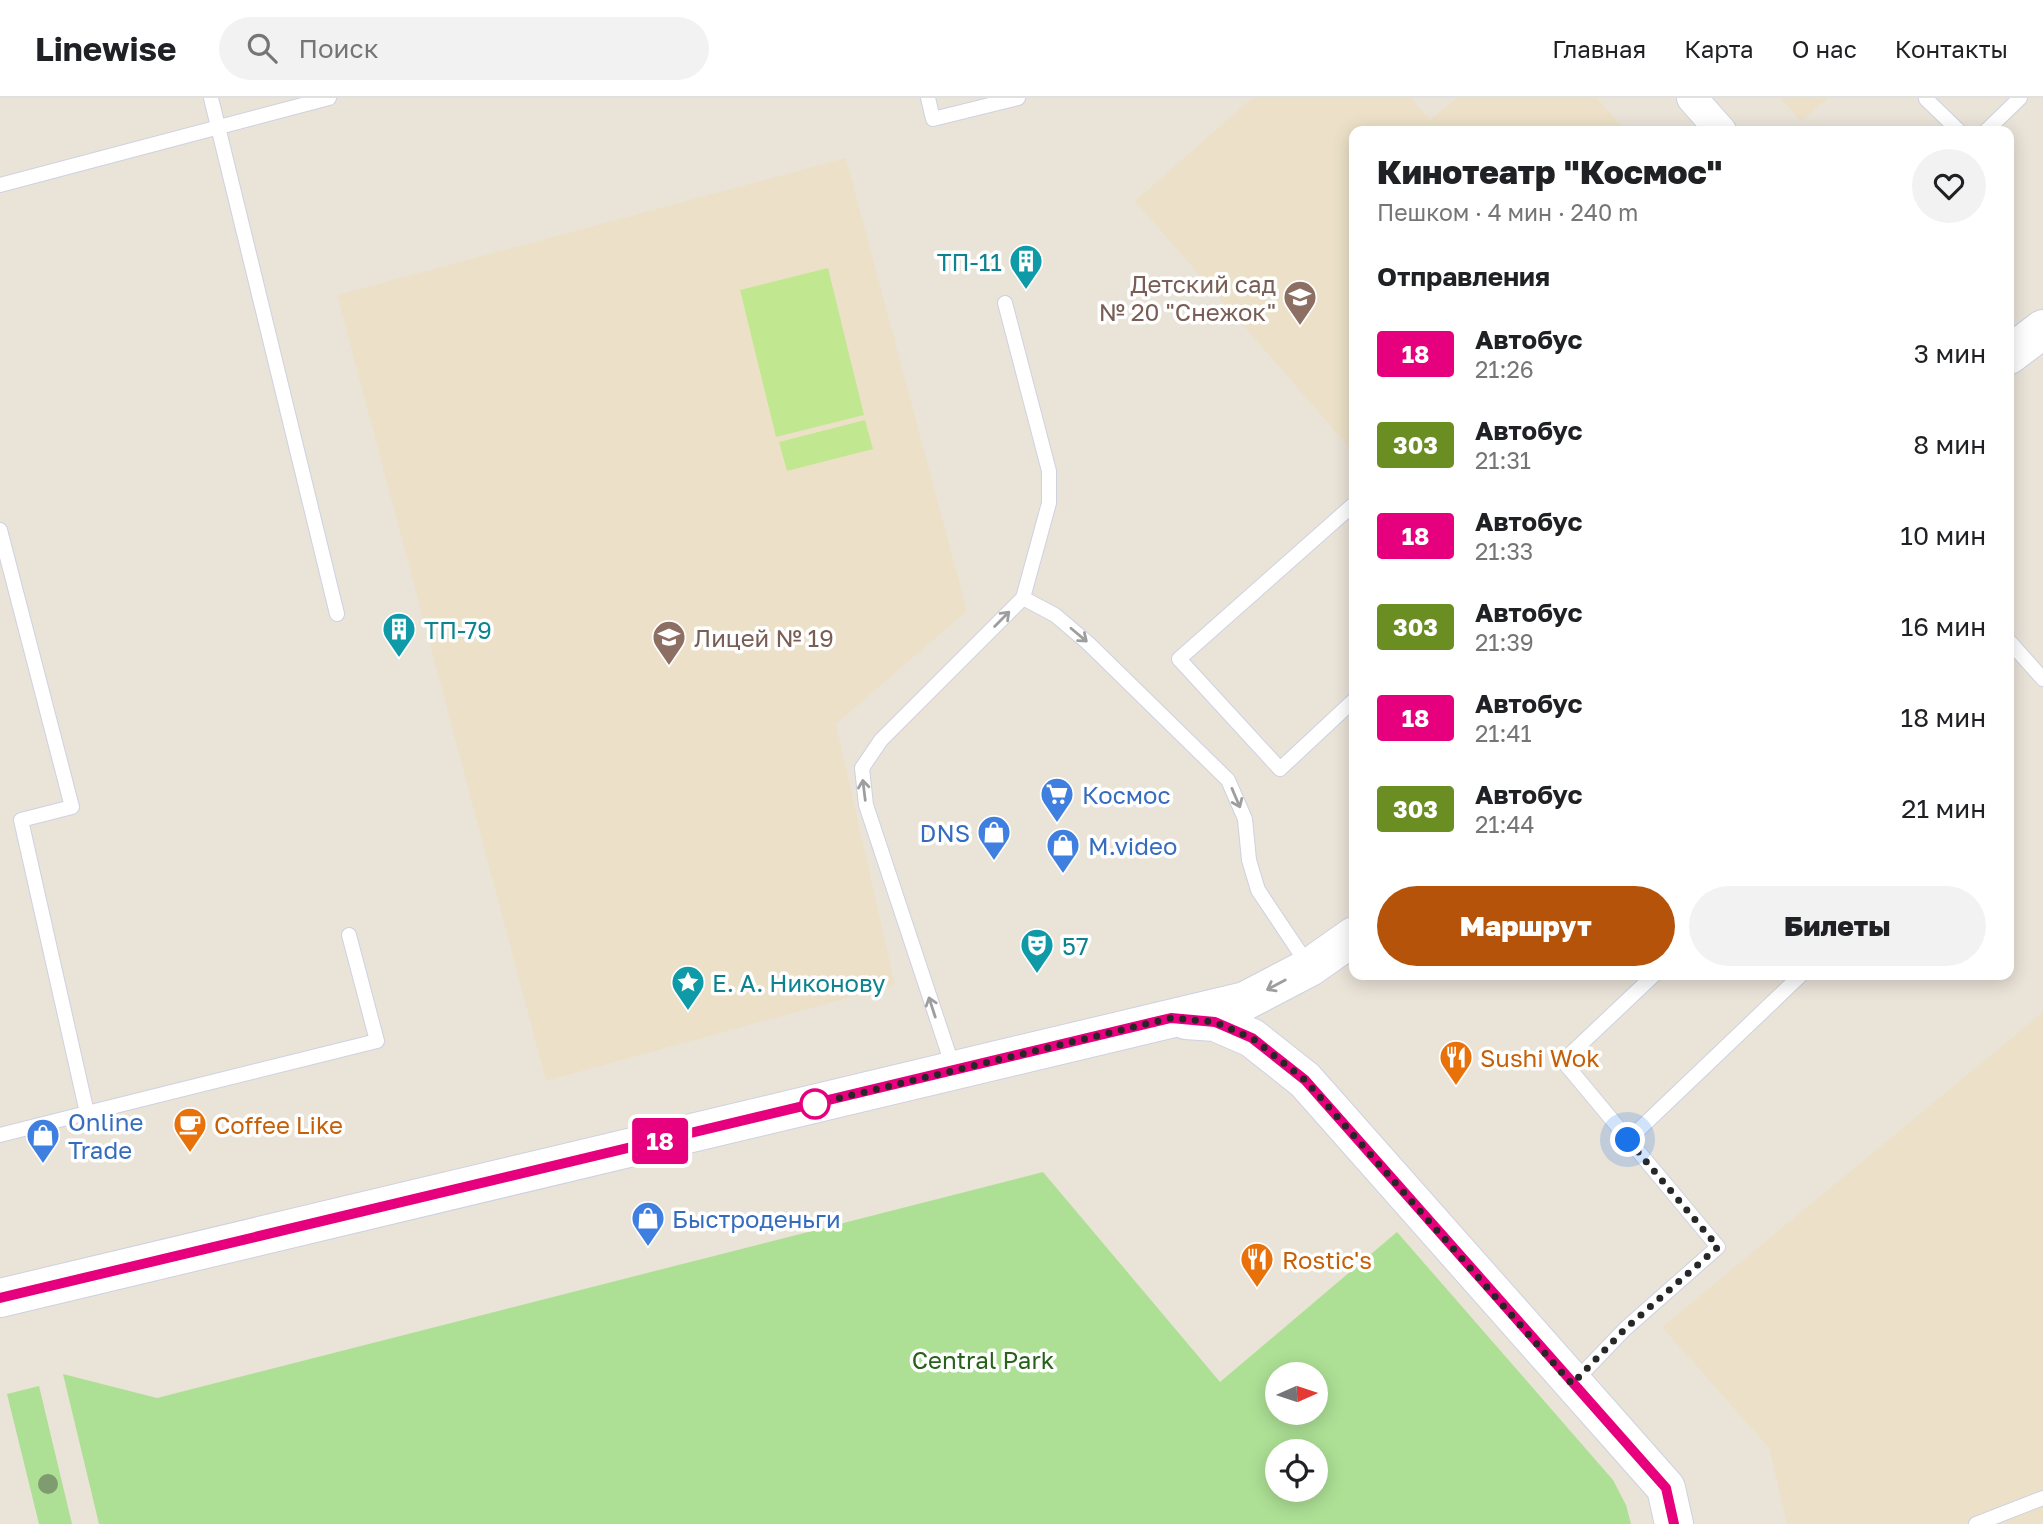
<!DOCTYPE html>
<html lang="ru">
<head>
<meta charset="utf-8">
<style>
	body { margin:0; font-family:"Golos Text",sans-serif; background:#f2f2f2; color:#202124; height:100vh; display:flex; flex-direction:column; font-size:26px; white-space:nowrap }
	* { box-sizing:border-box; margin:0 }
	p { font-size:23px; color:#757577 }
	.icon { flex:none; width:38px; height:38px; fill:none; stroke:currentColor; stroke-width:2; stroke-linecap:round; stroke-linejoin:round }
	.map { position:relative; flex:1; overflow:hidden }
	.details { position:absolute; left:1349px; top:28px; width:665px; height:854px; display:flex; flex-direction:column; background:#fff; border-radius:14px; box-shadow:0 4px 18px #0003 }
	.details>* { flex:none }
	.badge { padding:0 14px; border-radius:5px; font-size:24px; line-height:46px }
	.needle { width:46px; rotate:87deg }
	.tools { position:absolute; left:1265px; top:1264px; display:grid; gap:14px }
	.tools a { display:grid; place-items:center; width:63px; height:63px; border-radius:50%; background:#fff; box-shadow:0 4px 18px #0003; font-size:35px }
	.you { position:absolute; width:35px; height:35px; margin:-18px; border:5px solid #fff; border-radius:50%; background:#1a73e8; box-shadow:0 0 0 10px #1a73e833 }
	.map>.badge { position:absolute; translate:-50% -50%; box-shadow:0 0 0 4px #fff }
	h2 { padding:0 28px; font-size:26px; line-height:63px }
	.round { display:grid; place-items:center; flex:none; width:74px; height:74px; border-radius:37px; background:#f2f2f2 }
	.summary { display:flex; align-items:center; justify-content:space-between; height:119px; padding:0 28px }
	h1 { font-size:33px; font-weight:800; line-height:52px }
	.action { display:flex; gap:14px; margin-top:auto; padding:14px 28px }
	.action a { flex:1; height:80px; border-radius:42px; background:#b45309; color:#fff; font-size:28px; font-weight:800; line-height:80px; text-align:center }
	.action a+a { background:#f2f2f2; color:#202124 }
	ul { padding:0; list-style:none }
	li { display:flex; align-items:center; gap:21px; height:91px; padding:0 28px }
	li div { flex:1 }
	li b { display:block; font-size:26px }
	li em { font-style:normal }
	li .badge { min-width:77px; font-weight:700; text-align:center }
	header { display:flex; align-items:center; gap:42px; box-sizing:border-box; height:98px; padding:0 35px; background:#fff; border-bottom:2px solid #e0e0e0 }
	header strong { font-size:33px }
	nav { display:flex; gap:38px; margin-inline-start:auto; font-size:24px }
	.search { width:490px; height:63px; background:#f2f2f2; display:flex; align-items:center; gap:18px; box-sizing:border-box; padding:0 24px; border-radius:38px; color:#757577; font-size:26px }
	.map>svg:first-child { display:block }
	.education { fill:#ece1c8 }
	.green { fill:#ade095; fill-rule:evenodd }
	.pitch { fill:#c1e890 }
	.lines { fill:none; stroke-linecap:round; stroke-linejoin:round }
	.service-casing { stroke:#ced1e0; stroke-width:16 }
	.minor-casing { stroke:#ced1e0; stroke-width:32 }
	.secondary-casing { stroke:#ced1e0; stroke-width:40 }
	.service { stroke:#fff; stroke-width:14 }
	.minor { stroke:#fff; stroke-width:30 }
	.secondary { stroke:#fff; stroke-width:38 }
	.tree { fill:#7f9c70 }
	.oneway { stroke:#9e9e9e }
	.line-casing { stroke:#fff; stroke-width:16 }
	.line { stroke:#e6007e; stroke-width:10 }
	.walk { stroke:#272727; stroke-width:7; stroke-dasharray:0 12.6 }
	.stop-dot { fill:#fff; stroke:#e6007e; stroke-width:3.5 }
	.labels { text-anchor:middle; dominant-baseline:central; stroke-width:7; stroke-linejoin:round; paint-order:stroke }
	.culture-label { font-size:24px; fill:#0d838f; stroke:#fff; text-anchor:start }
	.education-label { font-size:24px; fill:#785e54; stroke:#fff; text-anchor:end }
	.shop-label { font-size:24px; fill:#366cbe; stroke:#fff; text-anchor:start }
	.food-label { font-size:24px; fill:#c56008; stroke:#fff; text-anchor:start }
	.park-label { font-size:24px; fill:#27611a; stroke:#fff }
</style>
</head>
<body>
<header>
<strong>Linewise</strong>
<div class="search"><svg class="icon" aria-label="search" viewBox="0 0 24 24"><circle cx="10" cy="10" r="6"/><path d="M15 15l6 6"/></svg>Поиск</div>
<nav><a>Главная</a><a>Карта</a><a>О нас</a><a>Контакты</a></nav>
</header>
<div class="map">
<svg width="2043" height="1426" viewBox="0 0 2043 1426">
	<rect width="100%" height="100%" fill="#eae3d8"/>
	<!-- education -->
	<g class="education">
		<polygon points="1252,0 1411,0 1430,22 1456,0 1597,0 1626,33 1354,33 1354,355 1135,103"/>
		<polygon points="1781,0 1828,0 1801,23"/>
		<polygon points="846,60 967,513 836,626 895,887 546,983 337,197"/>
		<polygon points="2043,914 2043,1424 2038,1426 1787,1426 1769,1350 1662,1229"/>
	</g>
	<!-- green -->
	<g class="green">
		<path d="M 1043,1074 L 1220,1284 L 1397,1134 L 1613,1382 L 1626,1407 L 1631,1426 L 99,1426 L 63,1276 L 157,1300 ZM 1278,1276 L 1316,1276 L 1316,1314 L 1278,1314 ZM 1278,1353 L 1316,1353 L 1316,1391 L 1278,1391 Z"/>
		<polygon points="39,1288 72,1426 39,1426 7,1296"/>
	</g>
	<!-- pitch -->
	<g class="pitch">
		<polygon points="828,170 864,317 776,339 740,192"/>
		<polygon points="865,322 873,351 787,373 779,344"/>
	</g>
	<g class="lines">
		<defs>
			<g id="service">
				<polyline points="211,0 337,516"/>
				<polyline points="928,0 933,21 1018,0"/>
				<polyline points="1926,1 1959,33"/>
				<polyline points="1986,33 2020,0"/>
				<polyline points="0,87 329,0"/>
				<polyline points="1354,406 1179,561 1280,671 1354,602"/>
				<polyline points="0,432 72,709 21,722 87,1015 377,943 349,837"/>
				<polyline points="1023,500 1055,517 1088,545 1228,682 1245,721 1249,762 1258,792 1308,867"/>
				<polyline points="2009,543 2043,581"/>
				<polyline points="954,972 866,707 862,670 881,642 1023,500 1049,405 1049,373 1005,205"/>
				<polyline points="0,1037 87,1015"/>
				<polyline points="1628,1042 1801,877"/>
				<polyline points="1574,1284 1625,1231 1718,1149 1563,963 1654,877"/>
				<polyline points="1976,1426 2043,1400"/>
			</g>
			<polyline id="minor" points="1692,0 1721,33"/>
			<g id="secondary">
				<polyline points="2009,257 2043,231"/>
				<polyline points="1186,922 1215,924 1252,940 1305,982 1666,1390 1674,1426"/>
				<polyline points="0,1200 1245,903 1310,869 1354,838"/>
			</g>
		</defs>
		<!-- service casing -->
		<use href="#service" class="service-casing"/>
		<!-- minor casing -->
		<use href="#minor" class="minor-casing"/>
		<!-- secondary casing -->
		<use href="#secondary" class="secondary-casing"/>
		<!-- service -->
		<use href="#service" class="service"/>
		<!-- minor -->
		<use href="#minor" class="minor"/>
		<!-- secondary -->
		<use href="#secondary" class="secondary"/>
	</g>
	<!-- trees -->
	<circle class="tree" cx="48" cy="1386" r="10"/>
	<!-- one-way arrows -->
	<defs><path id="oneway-shaft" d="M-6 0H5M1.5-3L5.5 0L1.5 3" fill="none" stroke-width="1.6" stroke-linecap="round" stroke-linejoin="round" transform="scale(1.75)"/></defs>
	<g class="oneway">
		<use href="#oneway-shaft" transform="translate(1002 521) rotate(-45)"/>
		<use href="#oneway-shaft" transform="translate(1079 537) rotate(40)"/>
		<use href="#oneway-shaft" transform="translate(864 692) rotate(-97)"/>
		<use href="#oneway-shaft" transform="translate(1236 700) rotate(67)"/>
		<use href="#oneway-shaft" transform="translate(1276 887) rotate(152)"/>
		<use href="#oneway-shaft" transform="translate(932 909) rotate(-108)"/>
	</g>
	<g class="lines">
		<defs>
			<polyline id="line" points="0,1200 1171,920 1215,924 1252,940 1305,982 1666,1390 1674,1426"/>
		</defs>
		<!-- line casing -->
		<use href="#line" class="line-casing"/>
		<!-- line -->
		<use href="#line" class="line"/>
		<!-- walk -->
		<polyline class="walk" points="815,1006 1171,920 1215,924 1252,940 1305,982 1572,1286 1625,1231 1718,1149 1628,1042"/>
	</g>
	<!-- icons -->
	<defs>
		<symbol id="building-pin" viewBox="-11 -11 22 30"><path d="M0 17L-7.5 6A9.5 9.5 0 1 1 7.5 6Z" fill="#0f9aa8" stroke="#fff"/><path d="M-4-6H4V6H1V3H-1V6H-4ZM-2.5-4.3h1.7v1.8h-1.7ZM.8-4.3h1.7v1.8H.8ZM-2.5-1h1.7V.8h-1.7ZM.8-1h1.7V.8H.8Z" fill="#fff"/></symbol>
		<symbol id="school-pin" viewBox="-11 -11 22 30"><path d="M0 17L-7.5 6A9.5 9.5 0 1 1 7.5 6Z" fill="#8d6e63" stroke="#fff"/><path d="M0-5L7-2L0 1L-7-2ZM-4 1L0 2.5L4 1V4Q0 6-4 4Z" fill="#fff"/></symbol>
		<symbol id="supermarket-pin" viewBox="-11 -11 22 30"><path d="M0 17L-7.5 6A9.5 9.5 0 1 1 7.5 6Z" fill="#3f7fe0" stroke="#fff"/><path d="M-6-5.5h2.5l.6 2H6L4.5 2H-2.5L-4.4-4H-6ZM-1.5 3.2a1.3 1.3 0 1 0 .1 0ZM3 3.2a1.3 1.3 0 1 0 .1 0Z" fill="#fff"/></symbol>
		<symbol id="shop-pin" viewBox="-11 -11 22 30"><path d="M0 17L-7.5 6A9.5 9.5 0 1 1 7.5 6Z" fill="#3f7fe0" stroke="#fff"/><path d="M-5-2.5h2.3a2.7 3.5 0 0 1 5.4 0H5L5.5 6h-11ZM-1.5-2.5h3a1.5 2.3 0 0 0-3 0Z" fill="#fff"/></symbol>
		<symbol id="theatre-pin" viewBox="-11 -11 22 30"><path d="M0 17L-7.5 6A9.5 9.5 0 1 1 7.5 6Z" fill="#0f9aa8" stroke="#fff"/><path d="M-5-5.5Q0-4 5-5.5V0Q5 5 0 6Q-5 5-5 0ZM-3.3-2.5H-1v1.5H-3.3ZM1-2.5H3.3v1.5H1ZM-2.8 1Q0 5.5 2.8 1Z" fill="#fff"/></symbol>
		<symbol id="sight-pin" viewBox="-11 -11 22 30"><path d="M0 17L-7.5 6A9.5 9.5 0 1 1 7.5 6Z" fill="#0f9aa8" stroke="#fff"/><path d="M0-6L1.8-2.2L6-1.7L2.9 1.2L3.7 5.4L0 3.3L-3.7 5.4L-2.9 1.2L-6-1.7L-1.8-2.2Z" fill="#fff"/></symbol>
		<symbol id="restaurant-pin" viewBox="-11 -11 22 30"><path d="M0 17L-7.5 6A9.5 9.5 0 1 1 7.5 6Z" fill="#e8710a" stroke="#fff"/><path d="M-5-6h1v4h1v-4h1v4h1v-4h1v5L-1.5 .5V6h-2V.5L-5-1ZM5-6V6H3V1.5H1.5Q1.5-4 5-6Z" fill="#fff"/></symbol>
		<symbol id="cafe-pin" viewBox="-11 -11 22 30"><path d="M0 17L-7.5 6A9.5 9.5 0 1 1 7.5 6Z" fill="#e8710a" stroke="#fff"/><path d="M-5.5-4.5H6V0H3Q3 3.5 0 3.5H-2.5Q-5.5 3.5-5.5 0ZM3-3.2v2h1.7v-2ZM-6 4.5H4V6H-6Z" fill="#fff"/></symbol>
	</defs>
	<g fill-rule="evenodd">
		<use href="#building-pin" x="1007" y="144" width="38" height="52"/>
		<use href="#school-pin" x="1281" y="180" width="38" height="52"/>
		<use href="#building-pin" x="380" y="512" width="38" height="52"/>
		<use href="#school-pin" x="650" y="520" width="38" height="52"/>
		<use href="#supermarket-pin" x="1038" y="677" width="38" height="52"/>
		<use href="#shop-pin" x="975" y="715" width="38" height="52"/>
		<use href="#shop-pin" x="1044" y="728" width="38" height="52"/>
		<use href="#theatre-pin" x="1018" y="828" width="38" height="52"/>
		<use href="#sight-pin" x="669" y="865" width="38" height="52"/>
		<use href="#restaurant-pin" x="1437" y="940" width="38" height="52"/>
		<use href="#cafe-pin" x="171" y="1007" width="38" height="52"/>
		<use href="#shop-pin" x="24" y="1018" width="38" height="52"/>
		<use href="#shop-pin" x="629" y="1101" width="38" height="52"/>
		<use href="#restaurant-pin" x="1238" y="1142" width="38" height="52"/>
	</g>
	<!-- markers -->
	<circle class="stop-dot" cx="815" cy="1006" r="14"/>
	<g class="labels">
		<!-- culture labels -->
		<g class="culture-label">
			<text x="1002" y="163" text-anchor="end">ТП-11</text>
			<text x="424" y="531">ТП-79</text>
			<text x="1062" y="847">57</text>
			<text x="712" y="884">Е. А. Никонову</text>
		</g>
		<!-- education labels -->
		<g class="education-label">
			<text x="1276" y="185">Детский сад<tspan x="1276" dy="28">№ 20 "Снежок"</tspan></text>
			<text x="694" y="539" text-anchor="start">Лицей № 19</text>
		</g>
		<!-- shop labels -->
		<g class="shop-label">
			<text x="1082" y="696">Космос</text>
			<text x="970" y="734" text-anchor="end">DNS</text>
			<text x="1088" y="747">M.video</text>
			<text x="68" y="1023">Online<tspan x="68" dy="28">Trade</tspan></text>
			<text x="672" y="1120">Быстроденьги</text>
		</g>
		<!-- food labels -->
		<g class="food-label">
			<text x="1480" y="959">Sushi Wok</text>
			<text x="214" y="1026">Coffee Like</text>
			<text x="1282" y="1161">Rostic's</text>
		</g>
		<!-- park labels -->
		<g class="park-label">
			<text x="983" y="1261">Central Park</text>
		</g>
	</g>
</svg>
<div class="tools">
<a><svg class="needle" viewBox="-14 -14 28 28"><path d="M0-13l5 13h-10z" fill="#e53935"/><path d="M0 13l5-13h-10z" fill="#757577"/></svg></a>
<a><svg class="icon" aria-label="locate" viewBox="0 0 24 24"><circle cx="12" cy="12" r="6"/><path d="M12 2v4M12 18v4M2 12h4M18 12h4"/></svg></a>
</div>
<div class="you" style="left:1628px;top:1042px"></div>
<b class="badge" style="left:660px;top:1043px;background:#e6007e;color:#fff">18</b>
<section class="details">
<div class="summary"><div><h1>Кинотеатр &quot;Космос&quot;</h1><p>Пешком · 4 мин · 240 m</p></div><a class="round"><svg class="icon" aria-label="heart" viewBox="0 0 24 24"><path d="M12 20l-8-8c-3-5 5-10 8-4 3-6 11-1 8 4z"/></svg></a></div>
<h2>Отправления</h2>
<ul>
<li><span class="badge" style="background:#e6007e;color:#fff">18</span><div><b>Автобус</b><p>21:26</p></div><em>3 мин</em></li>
<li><span class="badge" style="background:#6b8e23;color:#fff">303</span><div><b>Автобус</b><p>21:31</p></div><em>8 мин</em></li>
<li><span class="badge" style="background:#e6007e;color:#fff">18</span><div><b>Автобус</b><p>21:33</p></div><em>10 мин</em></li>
<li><span class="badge" style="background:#6b8e23;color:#fff">303</span><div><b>Автобус</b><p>21:39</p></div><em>16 мин</em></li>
<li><span class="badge" style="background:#e6007e;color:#fff">18</span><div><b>Автобус</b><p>21:41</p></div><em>18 мин</em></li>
<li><span class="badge" style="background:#6b8e23;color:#fff">303</span><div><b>Автобус</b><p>21:44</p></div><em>21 мин</em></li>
</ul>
<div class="action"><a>Маршрут</a><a>Билеты</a></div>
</section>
</div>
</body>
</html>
